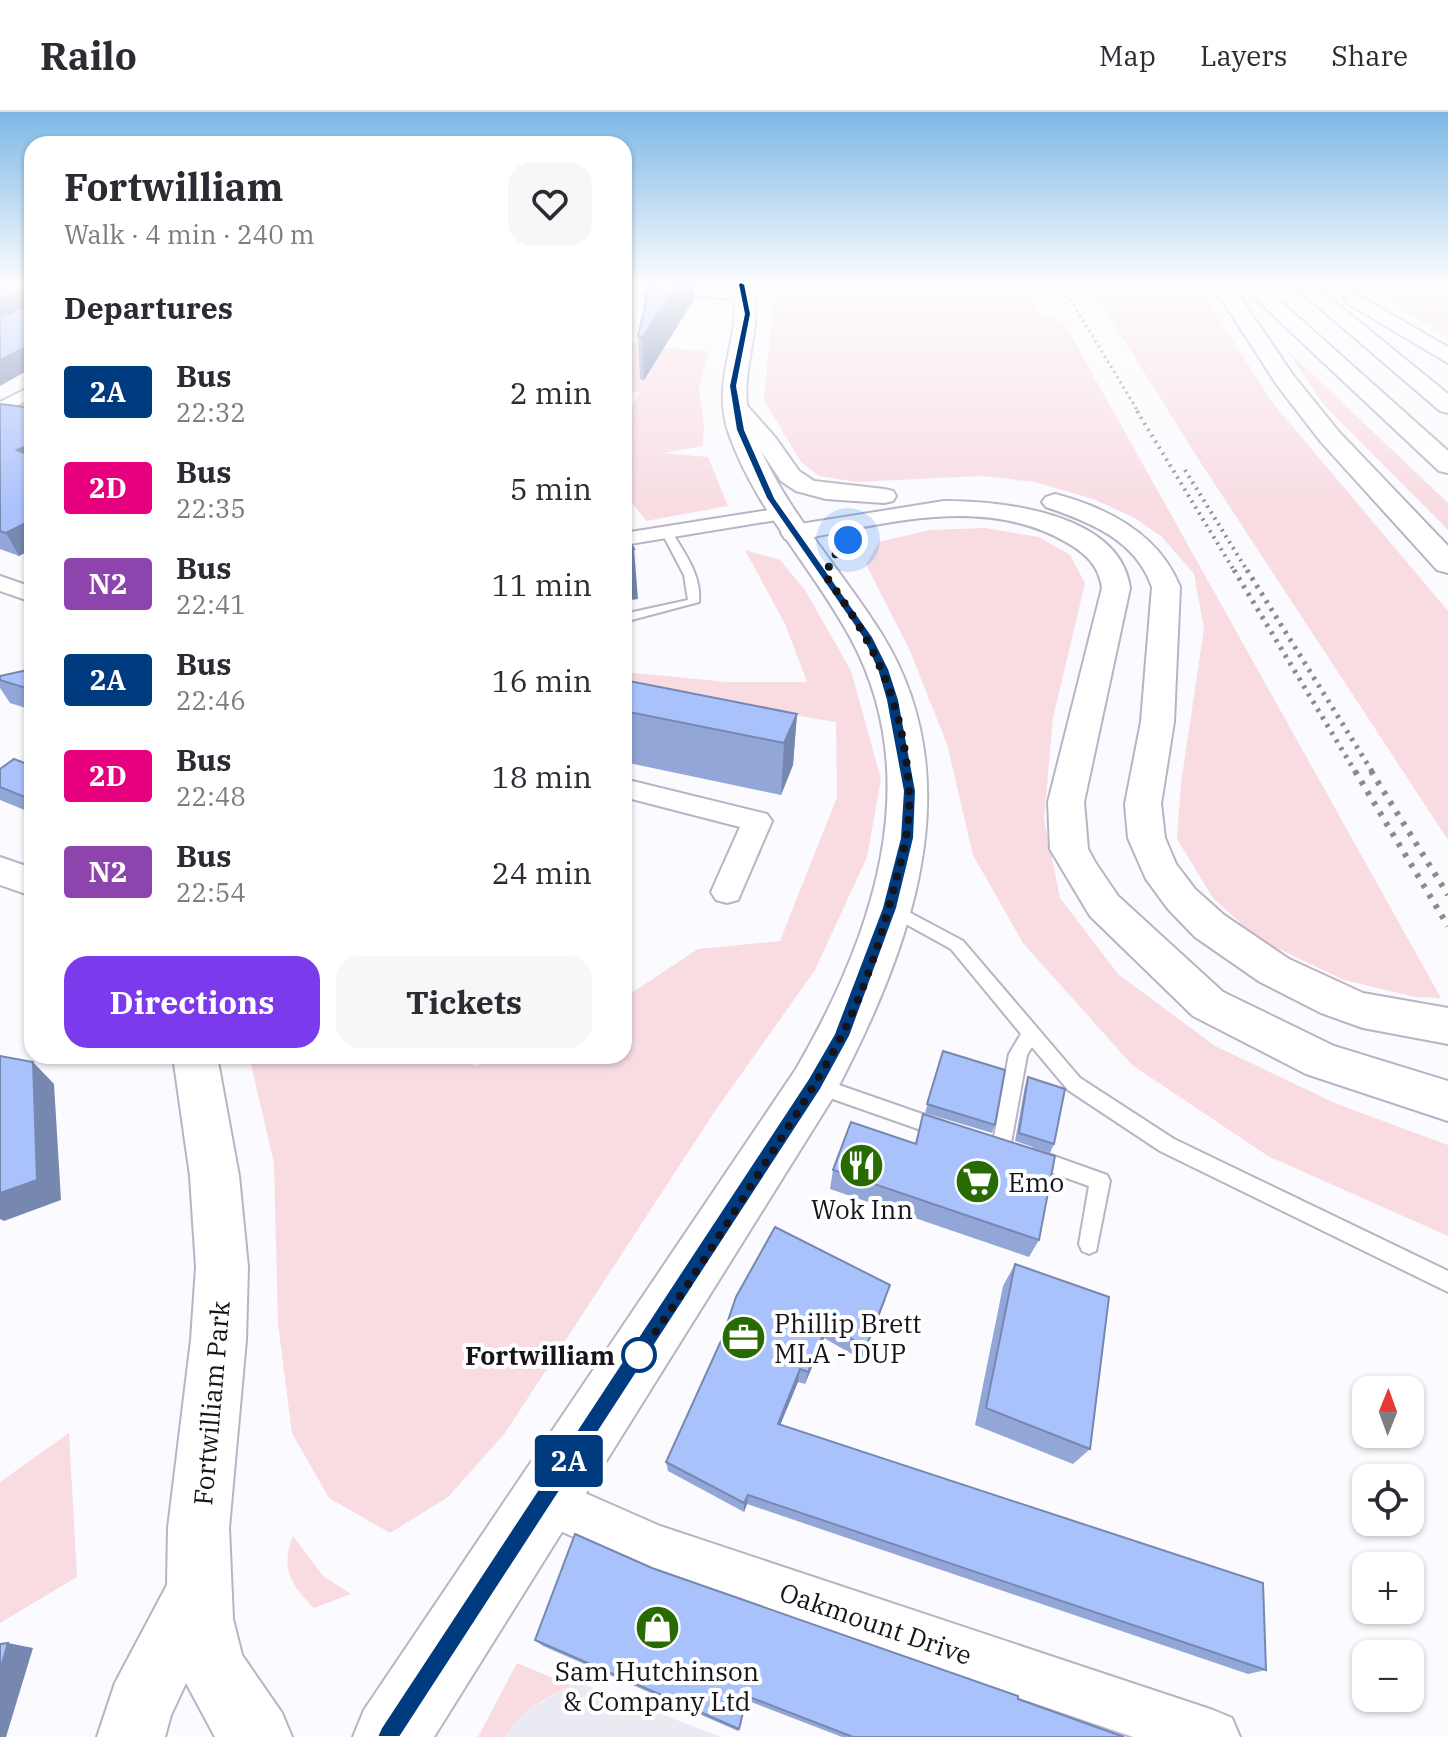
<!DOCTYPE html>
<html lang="en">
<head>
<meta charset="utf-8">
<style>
	body { margin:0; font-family:"IBM Plex Serif",serif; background:#f7f7f7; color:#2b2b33; height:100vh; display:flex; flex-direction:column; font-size:30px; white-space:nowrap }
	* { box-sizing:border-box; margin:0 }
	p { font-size:26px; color:#7c7c81 }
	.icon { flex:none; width:44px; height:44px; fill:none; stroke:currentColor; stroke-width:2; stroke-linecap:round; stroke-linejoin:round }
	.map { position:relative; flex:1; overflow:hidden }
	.drawer { position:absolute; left:24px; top:24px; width:608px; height:928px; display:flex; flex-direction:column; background:#fff; border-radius:24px; box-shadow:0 2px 6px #0004 }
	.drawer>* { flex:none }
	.badge { padding:0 16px; border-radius:6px; font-size:28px; line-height:52px }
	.needle { width:52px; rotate:1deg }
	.buttons { position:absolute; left:1352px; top:1264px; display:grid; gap:16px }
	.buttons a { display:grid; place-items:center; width:72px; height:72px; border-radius:16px; background:#fff; box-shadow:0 2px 6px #0004; font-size:40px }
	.you { position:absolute; width:40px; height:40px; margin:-20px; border:6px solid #fff; border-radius:50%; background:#1a73e8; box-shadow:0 0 0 12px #1a73e833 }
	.map>.badge { position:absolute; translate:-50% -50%; box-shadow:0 0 0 4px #fff }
	h2 { padding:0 40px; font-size:30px; line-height:72px }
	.round { display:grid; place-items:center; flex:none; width:84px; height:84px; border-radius:24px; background:#f7f7f7 }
	.headline { display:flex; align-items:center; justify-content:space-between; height:136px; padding:0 40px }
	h1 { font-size:38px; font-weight:700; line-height:60px }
	.cta { display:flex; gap:16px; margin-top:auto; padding:16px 40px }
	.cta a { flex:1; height:92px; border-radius:24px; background:#7c3aed; color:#fff; font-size:32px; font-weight:700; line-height:92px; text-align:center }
	.cta a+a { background:#f7f7f7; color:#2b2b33 }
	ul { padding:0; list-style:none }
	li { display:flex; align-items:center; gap:24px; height:96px; padding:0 40px }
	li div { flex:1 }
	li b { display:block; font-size:30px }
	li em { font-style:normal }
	li .badge { min-width:88px; font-weight:700; text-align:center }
	header { display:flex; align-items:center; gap:48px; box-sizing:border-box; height:112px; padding:0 40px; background:#fff; border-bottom:2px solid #e1e1e2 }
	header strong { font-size:38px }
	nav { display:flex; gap:44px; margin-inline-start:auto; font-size:28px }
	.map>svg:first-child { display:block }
	.built { fill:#ebe9f2 }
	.green { fill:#f8dce2 }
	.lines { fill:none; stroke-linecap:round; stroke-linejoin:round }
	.service-casing { stroke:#b9b4c4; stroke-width:4 }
	.minor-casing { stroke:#b9b4c4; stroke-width:4 }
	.tertiary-casing { stroke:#b9b4c4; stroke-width:4 }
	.primary-casing { stroke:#b9b4c4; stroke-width:4 }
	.motorway-casing { stroke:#b9b4c4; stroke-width:4 }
	.service { fill:#fff; fill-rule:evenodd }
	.minor { fill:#fff; fill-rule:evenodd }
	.tertiary { fill:#fff; fill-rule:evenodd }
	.primary { fill:#fff; fill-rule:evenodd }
	.motorway { fill:#fff; fill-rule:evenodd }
	.rail-far3 { stroke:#8c8a8f; stroke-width:3; stroke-dasharray:2 4; stroke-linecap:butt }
	.rail-far2 { stroke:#8c8a8f; stroke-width:4; stroke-dasharray:2 5; stroke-linecap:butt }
	.rail-far1 { stroke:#8c8a8f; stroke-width:5; stroke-dasharray:3 6; stroke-linecap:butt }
	.rail { stroke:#8c8a8f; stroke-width:6; stroke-dasharray:4 8; stroke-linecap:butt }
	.wall { fill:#92a7d8 }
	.shaded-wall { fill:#7788b0 }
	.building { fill:#aac2fb; stroke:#7788b0; stroke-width:2 }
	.line { fill:#003b80; stroke:#fff; stroke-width:2 }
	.walk { stroke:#16141a; stroke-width:8; stroke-dasharray:0 14.4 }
	.stop-dot { fill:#fff; stroke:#003b80; stroke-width:4 }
	.labels { text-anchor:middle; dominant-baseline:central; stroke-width:8; stroke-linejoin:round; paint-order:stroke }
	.near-poi-label { font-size:26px; fill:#16141a; stroke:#fff; text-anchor:start }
	.near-stop-label { font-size:26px; font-weight:bold; fill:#16141a; stroke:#fff; text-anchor:end }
	.near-street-label { font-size:26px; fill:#16141a; stroke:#fff }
</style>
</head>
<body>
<header>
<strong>Railo</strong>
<nav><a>Map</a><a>Layers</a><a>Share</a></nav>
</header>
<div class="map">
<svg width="1448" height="1625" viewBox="0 0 1448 1625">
	<rect width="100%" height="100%" fill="#fbfafe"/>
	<!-- built -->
	<polygon class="built" points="570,1573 585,1573 721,1625 505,1625 511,1613 525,1600"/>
	<!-- green -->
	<g class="green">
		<polygon points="765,172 1026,172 1038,200 1064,211 1441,886 1415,885 1344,868 1258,827 1213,786 1177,727 1181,671 1204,517 1194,462 1162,425 1135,406 1093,387 1035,370 981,364 857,370 819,364 801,350 764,288 773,189"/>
		<polygon points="1089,172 1197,172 1272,290 1448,499 1448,728 1195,342"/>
		<polygon points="1365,172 1448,172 1448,226"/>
		<polygon points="624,227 653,235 709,239 699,276 704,313 703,334 663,341 708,345 728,394 646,409 624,379 624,307 640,280 624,278"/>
		<polygon points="1287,238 1448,391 1448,418 1324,293"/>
		<polygon points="985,416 1039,425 1070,443 1085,471 1053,606 1044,707 1060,786 1118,862 1215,934 1337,992 1448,1033 1448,1124 1268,1044 1132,953 1023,831 973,743 947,632 910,539 866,452 879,430 930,418"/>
		<polygon points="745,438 780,448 805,478 851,559 881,667 867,745 815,858 715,999 505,1321 448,1385 390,1421 329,1386 292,1321 278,1212 274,1051 249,944 458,944 475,954 501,944 624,944 624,886 698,837 780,829 837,685 836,610 624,575 624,560 728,570 807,570 785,512"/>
		<polygon points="69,1321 77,1465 0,1511 0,1370"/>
		<path d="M 293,1424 L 323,1464 L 351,1482 L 314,1496 C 291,1473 280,1456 293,1424 Z"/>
		<path d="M 517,1551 L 570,1573 C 547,1587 517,1599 505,1625 L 478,1625 Z"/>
	</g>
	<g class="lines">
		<defs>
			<g id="service">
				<path d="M 662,417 L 670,417 C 683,439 702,463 699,490 L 624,510 L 624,502 L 688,488 L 684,463 L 661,419 Z"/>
				<polygon points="890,790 963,829 1080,966 1174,1027 1448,1159 1448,1180 1160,1039 1068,978 1032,935 1027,943 1009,1042 1002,1045 983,1038 980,1032 983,1026 994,1025 1009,942 1021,922 951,837 884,800 882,796"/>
				<polygon points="816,965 948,1011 950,1017 948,1023 941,1025 810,979 807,973 810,967"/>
				<polygon points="1034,1037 1107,1063 1110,1069 1096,1139 1089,1142 1082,1139 1079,1132 1089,1074 1027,1052 1024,1046 1027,1040"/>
			</g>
			<g id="minor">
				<polygon points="624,172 745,179 752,183 745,187 648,182 624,176"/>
				<polygon points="32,274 32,286 0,302 0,290"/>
				<polygon points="782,396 792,402 789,406 624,433 624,421"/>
				<polygon points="0,464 32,475 32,490 0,479"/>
				<polygon points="624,667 767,702 772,709 738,788 727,791 716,788 711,780 740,715 624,685"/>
				<polygon points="544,1363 660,1414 1213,1598 1232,1606 1240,1625 1133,1625 656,1462 527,1404 520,1387 527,1370"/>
			</g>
			<g id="tertiary">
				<polygon points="735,287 743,289 775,325 799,359 814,369 884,377 893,379 896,384 893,389 884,391 826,387 796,379 781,369 758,334 724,294"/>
				<path d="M 1055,382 C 1108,396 1159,422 1180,475 L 1174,610 L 1161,692 L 1165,726 L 1176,752 L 1195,777 L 1224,803 L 1289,847 L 1363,881 L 1448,896 L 1448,932 L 1363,916 L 1321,901 L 1260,870 L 1195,825 L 1168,797 L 1146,767 L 1128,726 L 1125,692 L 1141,610 L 1152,475 C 1136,428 1090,410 1046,395 L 1042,390 L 1046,385 Z"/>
				<path d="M 944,389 C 1003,389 1120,401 1130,476 L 1084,690 L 1088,737 L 1095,750 L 1118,784 L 1223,880 L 1334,934 L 1448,969 L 1448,1009 L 1306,962 L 1193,904 L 1090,804 L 1050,737 L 1048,690 L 1102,476 C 1099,453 1085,441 1066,430 C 983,382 882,412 794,429 L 785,427 L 781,421 L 785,415 L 794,413 Z"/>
				<polygon points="0,745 32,756 32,784 0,773"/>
				<polygon points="173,944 217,944 239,1064 248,1155 246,1228 229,1416 233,1507 242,1543 282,1601 292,1625 215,1625 186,1571 171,1603 165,1625 97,1625 115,1571 167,1473 168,1416 191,1228 196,1155 190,1064"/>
			</g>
			<path id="primary" d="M 732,172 L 752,172 C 766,224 732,263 754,322 C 783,396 839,454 881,521 C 976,673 907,844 832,987 L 434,1625 L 353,1625 L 364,1598 L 796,957 C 872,826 928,668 850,525 C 812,455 756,398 729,322 C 709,264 745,224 732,172 Z"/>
			<g id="motorway">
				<polygon points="1212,172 1231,172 1293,263 1339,320 1448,434 1448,461 1437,458 1321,330 1277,273"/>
				<polygon points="1240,172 1261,172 1448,339 1448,361 1439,359"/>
				<polygon points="1292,172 1313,172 1448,282 1448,301 1440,299"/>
				<polygon points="1354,181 1448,235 1448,251 1347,191 1344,187"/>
			</g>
		</defs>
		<!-- service casing -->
		<use href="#service" class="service-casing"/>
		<!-- minor casing -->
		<use href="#minor" class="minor-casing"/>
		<!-- tertiary casing -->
		<use href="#tertiary" class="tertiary-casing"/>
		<!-- primary casing -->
		<use href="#primary" class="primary-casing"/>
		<!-- motorway casing -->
		<use href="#motorway" class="motorway-casing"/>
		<!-- service -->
		<use href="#service" class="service"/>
		<!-- minor -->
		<use href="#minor" class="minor"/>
		<!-- tertiary -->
		<use href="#tertiary" class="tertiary"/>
		<!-- primary -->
		<use href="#primary" class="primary"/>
		<!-- motorway -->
		<use href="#motorway" class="motorway"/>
		<!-- rail-far3 -->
		<polyline class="rail-far3" points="1061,172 1139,301"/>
		<!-- rail-far2 -->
		<g class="rail-far2">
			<polyline points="1137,299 1235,460"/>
			<polyline points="1185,358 1248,460"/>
		</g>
		<!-- rail-far1 -->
		<g class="rail-far1">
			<polyline points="1234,458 1356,661"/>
			<polyline points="1247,458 1373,661"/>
		</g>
		<!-- rail -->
		<g class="rail">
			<polyline points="1355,659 1448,814"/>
			<polyline points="1371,659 1448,783"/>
		</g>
	</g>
	<!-- wall -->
	<g class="wall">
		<polygon points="643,172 694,172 694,187 644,268 640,267 638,224 644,198"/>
		<polygon points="0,292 32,296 32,437 19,444 0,437"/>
		<polygon points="32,557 32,598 10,591 0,576 0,564"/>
		<polygon points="624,568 797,602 793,653 781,683 624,650"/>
		<polygon points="32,654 32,701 0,688 0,657"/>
		<polygon points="943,939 995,1013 992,1021 925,1001"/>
		<polygon points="1028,965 1054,1032 1050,1041 1015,1029 1025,974"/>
		<polygon points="923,1002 1039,1128 1029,1145 830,1077 833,1058 915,1032"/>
		<polygon points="1015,1152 1090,1337 1073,1352 975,1313 1003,1174"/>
		<polygon points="886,1187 862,1248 824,1226 805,1272 798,1270 780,1313 1266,1558 1248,1562 747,1392 744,1400 668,1359 666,1350 721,1229"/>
		<polygon points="652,1456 1018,1587 1124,1625 842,1625 746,1588 738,1619 543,1534 535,1528"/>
	</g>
	<!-- shaded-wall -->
	<g class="shaded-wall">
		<polygon points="678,172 694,172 694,187 644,268 642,226"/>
		<polygon points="22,180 31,198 0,211 0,189"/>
		<polygon points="32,232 32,256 0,274 0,248"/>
		<polygon points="32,332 32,358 17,338"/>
		<polygon points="32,408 32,437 19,444 6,421"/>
		<polygon points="634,437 638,487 624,489 624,439"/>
		<polygon points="797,602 793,653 781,683 784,631"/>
		<polygon points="33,950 54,972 61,1088 4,1109 0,1107 0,1081"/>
		<polygon points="827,1213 824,1226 805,1272 808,1260"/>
		<polygon points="800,1257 798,1270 776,1323 778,1312"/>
		<polygon points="748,1383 747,1392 744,1400 744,1391"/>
		<polygon points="8,1531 33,1536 6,1625 0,1625 0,1558"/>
	</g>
	<!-- building -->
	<g class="building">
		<polygon points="0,172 32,172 32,232 0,248 0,205 24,195 26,183 22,180 0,189"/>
		<polygon points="650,172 678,172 642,226 638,224"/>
		<polygon points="0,292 32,296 32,332 17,338 32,344 32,408 6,421 0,419"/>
		<polygon points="624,420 634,437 624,439"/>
		<polygon points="32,557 32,578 0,568 0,564"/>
		<polygon points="624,568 797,602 784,631 624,599"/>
		<polygon points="14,647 32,654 32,688 0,675 0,657"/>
		<polygon points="943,939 1005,958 995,1013 927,992"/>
		<polygon points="0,944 33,950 37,1068 0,1081"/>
		<polygon points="1028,965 1065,977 1054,1032 1019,1021"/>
		<polygon points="923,1002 1055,1044 1039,1128 833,1058 851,1010 916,1032"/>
		<polygon points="775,1115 890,1173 866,1235 827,1213 808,1260 800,1257 778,1312 1263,1471 1266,1558 748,1383 744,1391 666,1350 721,1229 736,1185"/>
		<polygon points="1015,1152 1109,1185 1090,1337 986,1296"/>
		<polygon points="575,1422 652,1456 1018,1584 1018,1587 1124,1625 853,1625 747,1584 739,1617 535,1528"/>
		<polygon points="8,1531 0,1558 0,1532"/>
	</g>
	<!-- sky -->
	<linearGradient id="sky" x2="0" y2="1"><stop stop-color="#7db8e6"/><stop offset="0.43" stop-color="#fdfdff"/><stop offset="1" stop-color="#fdfdff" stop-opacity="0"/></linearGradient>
	<rect width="1448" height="400" fill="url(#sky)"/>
	<!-- line -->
	<polygon class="line" points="741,170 745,172 751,202 737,274 745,318 775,386 873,525 889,557 899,588 916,679 914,726 897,796 850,924 821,977 400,1625 377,1625 381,1616 808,967 834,922 882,796 900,726 903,679 886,588 877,557 862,525 766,386 736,318 729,274 744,202 738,172"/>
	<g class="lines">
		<!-- walk -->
		<path class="walk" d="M 639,1243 C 679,1188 716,1129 752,1072 C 782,1024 814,977 840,927 C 865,878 883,821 896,768 C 904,739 911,709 909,678 C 904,591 875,532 825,463 L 834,444 L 848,428"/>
	</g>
	<!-- icons -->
	<defs>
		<symbol id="restaurant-disc" viewBox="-11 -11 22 22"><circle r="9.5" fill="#276b02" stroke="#fff"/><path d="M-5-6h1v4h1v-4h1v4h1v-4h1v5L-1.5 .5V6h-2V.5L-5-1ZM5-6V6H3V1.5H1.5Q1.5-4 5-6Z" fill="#fff"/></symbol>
		<symbol id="supermarket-disc" viewBox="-11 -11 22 22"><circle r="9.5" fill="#276b02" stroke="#fff"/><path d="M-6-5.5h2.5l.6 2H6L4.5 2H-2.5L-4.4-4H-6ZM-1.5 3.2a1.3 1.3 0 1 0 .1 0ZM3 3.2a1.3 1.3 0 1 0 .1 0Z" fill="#fff"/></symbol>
		<symbol id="office-disc" viewBox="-11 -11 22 22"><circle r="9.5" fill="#276b02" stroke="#fff"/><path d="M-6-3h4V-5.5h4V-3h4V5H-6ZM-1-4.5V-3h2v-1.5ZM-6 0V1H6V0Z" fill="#fff"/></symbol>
		<symbol id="shop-disc" viewBox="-11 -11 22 22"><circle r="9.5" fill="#276b02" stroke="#fff"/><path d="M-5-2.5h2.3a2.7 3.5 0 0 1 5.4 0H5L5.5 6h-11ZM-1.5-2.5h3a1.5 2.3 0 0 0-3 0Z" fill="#fff"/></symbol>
	</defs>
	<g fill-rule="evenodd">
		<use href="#restaurant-disc" x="836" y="1028" width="51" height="51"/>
		<use href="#supermarket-disc" x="952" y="1044" width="51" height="51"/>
		<use href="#office-disc" x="718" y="1200" width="51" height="51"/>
		<use href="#shop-disc" x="632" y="1490" width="51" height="51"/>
	</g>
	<!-- markers -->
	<circle class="stop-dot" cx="639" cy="1243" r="16"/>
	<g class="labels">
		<!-- near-poi labels -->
		<g class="near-poi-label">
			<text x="1008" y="1070">Emo</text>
			<text x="862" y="1097" text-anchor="middle">Wok Inn</text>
			<text x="774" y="1211">Phillip Brett<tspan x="774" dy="30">MLA - DUP</tspan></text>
			<text x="657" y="1559" text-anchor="middle">Sam Hutchinson<tspan x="657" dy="30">&amp; Company Ltd</tspan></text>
		</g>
		<!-- near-stop labels -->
		<g class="near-stop-label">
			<text x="615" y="1243">Fortwilliam</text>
		</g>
		<!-- near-street labels -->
		<g class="near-street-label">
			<text transform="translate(211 1291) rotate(-85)">Fortwilliam Park</text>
			<text transform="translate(876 1511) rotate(19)">Oakmount Drive</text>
		</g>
	</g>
</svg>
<div class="buttons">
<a><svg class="needle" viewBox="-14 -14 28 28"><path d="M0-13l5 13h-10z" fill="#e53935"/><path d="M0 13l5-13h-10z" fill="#7c7c81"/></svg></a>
<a><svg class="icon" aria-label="locate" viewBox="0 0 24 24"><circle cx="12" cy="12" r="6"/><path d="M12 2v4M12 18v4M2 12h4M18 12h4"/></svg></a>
<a>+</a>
<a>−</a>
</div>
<div class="you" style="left:848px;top:428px"></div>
<b class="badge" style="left:569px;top:1349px;background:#003b80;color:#fff">2A</b>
<section class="drawer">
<div class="headline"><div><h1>Fortwilliam</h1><p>Walk · 4 min · 240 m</p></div><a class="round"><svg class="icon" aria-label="heart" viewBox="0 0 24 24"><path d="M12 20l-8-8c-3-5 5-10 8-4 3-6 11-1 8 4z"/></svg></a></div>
<h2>Departures</h2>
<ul>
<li><span class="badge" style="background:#003b80;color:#fff">2A</span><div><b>Bus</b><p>22:32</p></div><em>2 min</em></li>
<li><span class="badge" style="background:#e6007e;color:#fff">2D</span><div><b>Bus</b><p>22:35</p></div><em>5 min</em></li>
<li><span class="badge" style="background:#8e44ad;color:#fff">N2</span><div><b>Bus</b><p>22:41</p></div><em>11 min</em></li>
<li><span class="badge" style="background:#003b80;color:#fff">2A</span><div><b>Bus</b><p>22:46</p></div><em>16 min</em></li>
<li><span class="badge" style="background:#e6007e;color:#fff">2D</span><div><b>Bus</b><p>22:48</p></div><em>18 min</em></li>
<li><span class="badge" style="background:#8e44ad;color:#fff">N2</span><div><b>Bus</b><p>22:54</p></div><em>24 min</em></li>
</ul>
<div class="cta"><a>Directions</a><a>Tickets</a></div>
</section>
</div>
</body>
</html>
